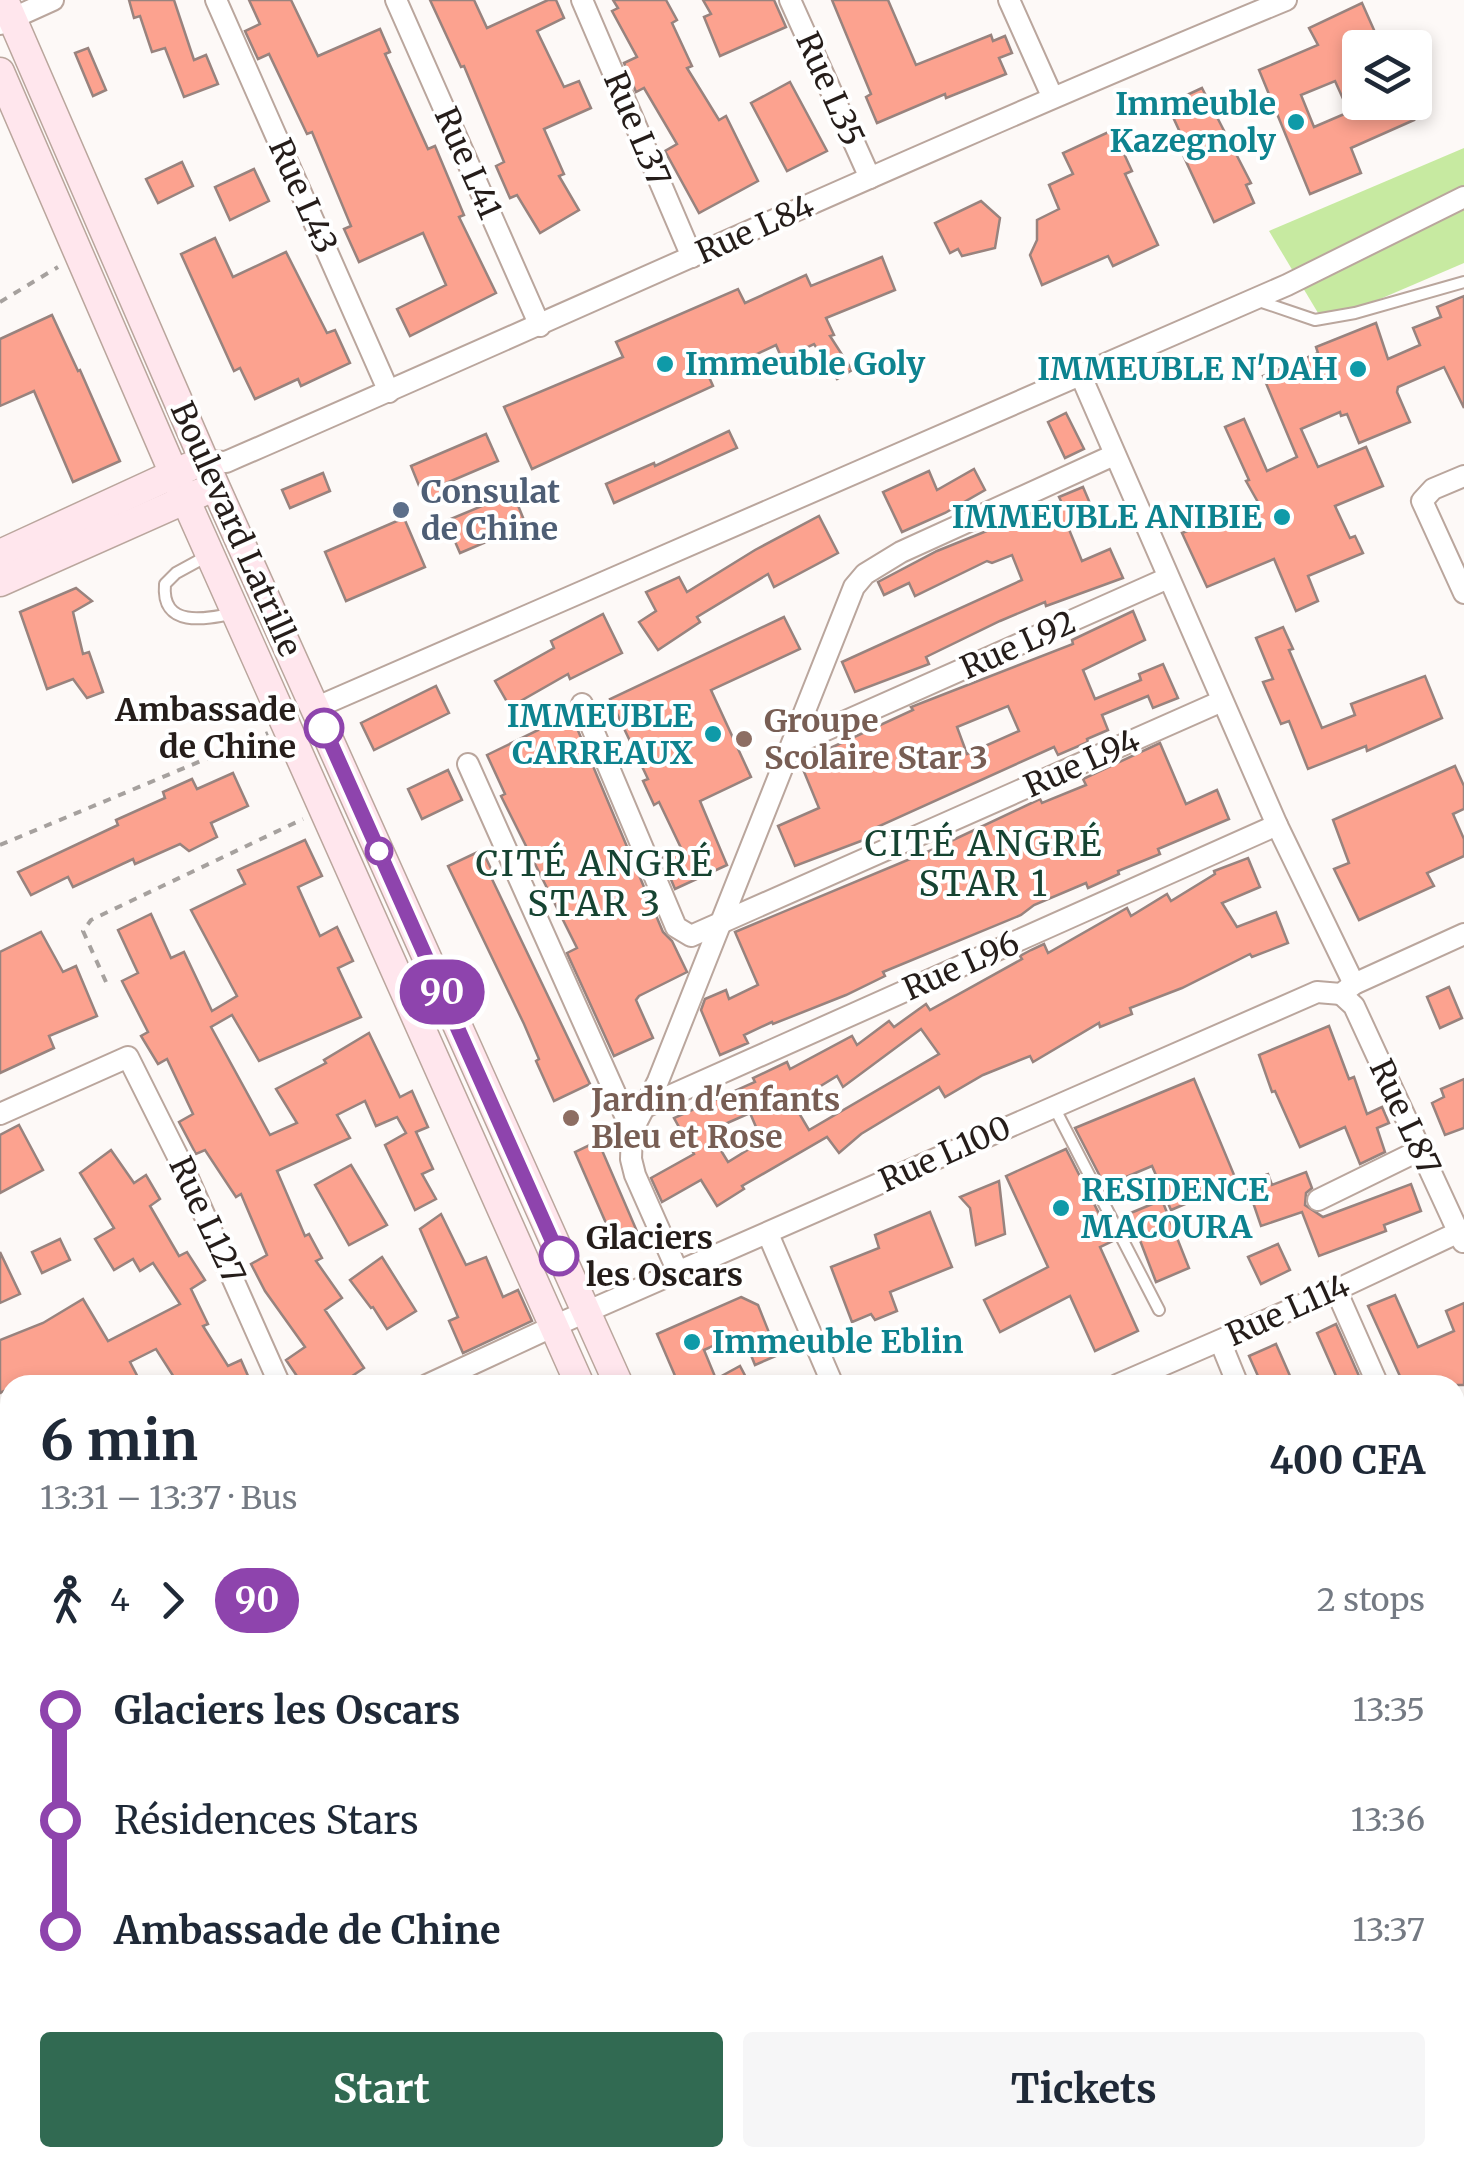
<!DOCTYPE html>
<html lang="en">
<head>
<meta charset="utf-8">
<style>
	body { margin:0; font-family:Merriweather,serif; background:#f6f6f7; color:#1f2937; height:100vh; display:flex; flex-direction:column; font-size:38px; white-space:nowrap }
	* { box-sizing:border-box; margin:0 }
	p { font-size:32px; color:#747a83 }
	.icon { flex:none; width:55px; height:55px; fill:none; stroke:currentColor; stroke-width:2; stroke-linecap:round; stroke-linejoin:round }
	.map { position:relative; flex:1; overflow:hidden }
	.side { position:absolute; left:0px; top:1375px; width:1465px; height:792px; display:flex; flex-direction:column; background:#fff; border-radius:30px 30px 0 0; box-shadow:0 5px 15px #0003 }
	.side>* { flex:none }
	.badge { padding:0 20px; border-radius:32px; font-size:35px; line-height:65px }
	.controls { position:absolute; left:1342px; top:30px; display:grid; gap:20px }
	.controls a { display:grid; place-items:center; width:90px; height:90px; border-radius:10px; background:#fff; box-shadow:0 5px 15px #0003; font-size:50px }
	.map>.badge { position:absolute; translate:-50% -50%; box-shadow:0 0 0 5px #fff }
	.legs { display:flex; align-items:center; gap:15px; height:110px; padding:0 40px; font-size:32px }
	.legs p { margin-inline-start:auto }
	.overview { display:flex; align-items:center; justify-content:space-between; height:170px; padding:0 40px }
	h1 { font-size:55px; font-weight:700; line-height:75px }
	.primary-button { display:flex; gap:20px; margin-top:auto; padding:20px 40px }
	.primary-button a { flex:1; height:115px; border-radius:10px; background:#316a52; color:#fff; font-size:40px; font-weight:700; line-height:115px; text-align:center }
	.primary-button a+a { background:#f6f6f7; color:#1f2937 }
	ul { padding:0 40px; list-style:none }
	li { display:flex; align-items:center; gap:35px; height:110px; font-size:38px }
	li i { display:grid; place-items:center; width:15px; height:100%; margin:0 12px; background:currentColor }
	li i::after { content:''; width:25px; height:25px; margin:-12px; border:8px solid; border-radius:50%; background:#fff }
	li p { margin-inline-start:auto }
	li:first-child i { background:linear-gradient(#0000 50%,currentColor 0) }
	li:last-child i { background:linear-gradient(currentColor 50%,#0000 0) }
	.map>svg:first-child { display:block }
	.green { fill:#c7eaa1 }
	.building { fill:#fca28f; stroke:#98837e; stroke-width:2.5; fill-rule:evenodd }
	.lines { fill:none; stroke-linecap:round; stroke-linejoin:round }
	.service-casing { stroke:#baa69d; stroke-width:14 }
	.minor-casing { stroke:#baa69d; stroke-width:24 }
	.secondary-casing { stroke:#baa69d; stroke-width:31 }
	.path { stroke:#a6a19e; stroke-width:4; stroke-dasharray:8 8; stroke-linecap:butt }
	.service { stroke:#fff; stroke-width:10 }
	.minor { stroke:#fff; stroke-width:20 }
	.secondary { stroke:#ffe6ed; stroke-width:28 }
	.line-1-casing { stroke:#fff; stroke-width:22 }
	.line-1 { stroke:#8e44ad; stroke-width:15 }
	.culture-dot { fill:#0f9aa8; stroke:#fff; stroke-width:4 }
	.service-dot { fill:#5c6f8a; stroke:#fff; stroke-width:4 }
	.stop-1-dot { fill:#fff; stroke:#8e44ad; stroke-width:5 }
	.education-dot { fill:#8d6e63; stroke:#fff; stroke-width:4 }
	.labels { text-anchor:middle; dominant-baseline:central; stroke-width:8; stroke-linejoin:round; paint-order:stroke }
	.street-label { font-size:32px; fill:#251d1a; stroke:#fff }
	.culture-label { font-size:32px; font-weight:bold; fill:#0d838f; stroke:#fff; text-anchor:end }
	.service-label { font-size:32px; font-weight:bold; fill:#4e5e75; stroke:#fff; text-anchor:start }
	.stop-label { font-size:32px; font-weight:bold; fill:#251d1a; stroke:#fff; text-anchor:end }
	.education-label { font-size:32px; font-weight:bold; fill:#785e54; stroke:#fff; text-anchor:start }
	.neighbourhood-label { font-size:35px; letter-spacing:2.5px; fill:#164432; stroke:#fff }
</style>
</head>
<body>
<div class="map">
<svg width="1464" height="2167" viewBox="0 0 1464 2167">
	<rect width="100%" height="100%" fill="#fdf9f7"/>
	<!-- green -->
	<polygon class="green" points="1464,148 1464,263 1324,323 1269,231"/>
	<!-- building -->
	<g class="building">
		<polygon points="129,0 174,0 194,60 206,55 218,84 184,97 165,48 152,52 140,16 134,18"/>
		<polygon points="249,0 291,0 318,56 380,29 390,52 385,54 428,149 435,146 464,215 459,217 496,293 410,336 397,309 446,285 423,233 359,262 344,229 351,226 312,132 307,134 269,54 258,59 245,31 260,24"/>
		<polygon points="430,0 474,0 487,28 548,0 556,0 564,18 537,31 564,87 579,81 591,108 544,129 564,174 559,176 579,210 540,233 517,195 510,198 496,166 504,162 464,66 461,67"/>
		<polygon points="613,0 666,0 677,20 672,23 692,66 687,68 719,120 726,116 758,181 699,213 665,151 677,144 644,88 636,92 624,63 637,57 612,11 618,8"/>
		<polygon points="703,0 774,0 786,27 720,56 704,17 711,14"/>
		<polygon points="832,0 888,0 916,65 991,35 993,41 1005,36 1012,53 999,58 1006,74 946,98 945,94 877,123 866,97 871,94"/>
		<path d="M 1362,3 L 1382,48 L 1360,48 L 1360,102 L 1406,102 L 1414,120 L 1351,148 L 1361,173 L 1310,194 L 1259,70 L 1318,45 L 1309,28 ZM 1335,81 L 1349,112 L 1314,127 L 1301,95 Z"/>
		<polygon points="88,48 106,90 93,96 75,53"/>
		<polygon points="790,82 827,151 787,171 751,103"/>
		<polygon points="1202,88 1251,183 1246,185 1254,203 1214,222 1184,157 1190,154 1167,104"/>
		<polygon points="1113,130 1132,171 1125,174 1158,245 1113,266 1108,256 1042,285 1030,255 1037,240 1037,220 1059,209 1049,185 1073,174 1063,153"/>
		<polygon points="182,162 193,186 158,203 146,179"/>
		<polygon points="254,169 269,201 230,220 215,187"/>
		<polygon points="981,201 1000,218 995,248 962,256 958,249 950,253 935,223"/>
		<polygon points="215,238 233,277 286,252 327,333 335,330 350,363 301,386 298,379 255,399 240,368 234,371 181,254"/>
		<polygon points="882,257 895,290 826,318 834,335 830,336 852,370 837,379 814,344 782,359 776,345 709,377 713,386 532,469 504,407 623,357 616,342 738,289 745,303 806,275 811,286"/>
		<polygon points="1464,296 1464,408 1444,367 1398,387 1397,392 1410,422 1359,443 1347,414 1341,416 1340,412 1301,429 1318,467 1366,447 1383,486 1335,506 1350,538 1355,536 1363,553 1308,576 1318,601 1296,611 1274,559 1207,587 1182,533 1259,504 1246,481 1249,480 1225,427 1244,419 1267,471 1297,457 1263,376 1318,353 1316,347 1376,323 1388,359 1420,345 1413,328 1441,317 1437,307"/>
		<polygon points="52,315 78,371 80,370 120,461 73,482 34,391 0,406 0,339"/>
		<polygon points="1066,413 1084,449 1065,458 1048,422"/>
		<polygon points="729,431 737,448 614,503 606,484 654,463 655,466"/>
		<polygon points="486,434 498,461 444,484 448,494 426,503 411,466"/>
		<polygon points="974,469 985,490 945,513 902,532 883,492 929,471 937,490"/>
		<polygon points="323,473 330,491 290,508 282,490"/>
		<polygon points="1083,487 1095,515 1068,527 1082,561 1110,549 1123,578 1046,606 1045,602 1000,621 926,657 929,664 855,692 842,662 1022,580 1012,555 992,563 987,561 915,596 909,583 884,595 878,582 937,551 1061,501 1059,497"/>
		<polygon points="513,493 526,525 460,553 446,521"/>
		<polygon points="819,516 838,553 774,587 768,574 697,617 700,622 658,650 639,622 656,611 646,592 679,577 687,592 755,550"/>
		<polygon points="404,518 425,567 346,601 325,552"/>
		<polygon points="76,588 92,601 73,612 83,654 89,652 103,692 87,698 73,679 47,689 20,612"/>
		<path d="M 1133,611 L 1145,640 L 1083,670 L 1095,699 L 1141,680 L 1139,674 L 1163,664 L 1178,698 L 1153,708 L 1148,696 L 1102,715 L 1108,730 L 1087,739 L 1088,742 L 1058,755 L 1054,747 L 866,832 L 869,838 L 795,866 L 778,826 L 819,808 L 800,762 L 913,710 L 911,707 L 924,702 L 1073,644 L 1072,640 ZM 1008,706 L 1019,731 L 967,754 L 957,727 Z"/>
		<polygon points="603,614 622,653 570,679 568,674 510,707 495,681 554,648 551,641"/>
		<polygon points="784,617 800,649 711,690 751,777 700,801 727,865 675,889 662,858 681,848 659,802 654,805 643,781 648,779 610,699"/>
		<polygon points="1283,627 1293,649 1289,650 1322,728 1355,715 1351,704 1425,676 1442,718 1367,751 1366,746 1308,769 1289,721 1281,724 1263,682 1273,679 1256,638"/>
		<polygon points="436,686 449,713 374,750 361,723"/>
		<polygon points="571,714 663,932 672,941 687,972 639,996 636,1000 653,1038 614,1056 567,953 577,948 501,796 505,794 487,755"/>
		<polygon points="1160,743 1186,804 1217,790 1229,819 1158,849 1160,854 1118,871 1119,874 1088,888 1086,883 1034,905 1021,915 883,972 885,976 846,995 773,1024 772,1022 744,1035 748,1043 720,1055 701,1010 705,999 726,990 729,999 758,985 735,932 934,849 1040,799 1042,803 1086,785 1083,779"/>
		<polygon points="1455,766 1464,786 1464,809 1453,814 1464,839 1464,856 1427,873 1434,886 1359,920 1334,869 1349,863 1333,820"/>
		<polygon points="448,770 462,800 422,819 408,789"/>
		<polygon points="233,773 248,806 211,823 217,837 189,851 180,844 135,864 133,859 73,887 68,877 31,895 18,872 118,825 116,820 165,798 163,792 192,779 197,789"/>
		<polygon points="305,840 322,876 298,887 320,936 337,927 353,961 338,968 361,1017 259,1061 232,1015 211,1027 270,1135 297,1123 276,1089 326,1063 324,1060 369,1033 400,1097 412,1091 428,1127 416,1132 433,1169 422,1174 436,1199 415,1210 385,1145 406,1133 397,1117 376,1126 365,1101 337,1115 350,1138 277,1171 305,1236 309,1234 322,1258 316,1261 342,1298 325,1310 364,1368 339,1385 303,1385 286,1360 305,1347 265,1291 251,1264 267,1255 241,1194 236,1197 205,1150 196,1154 179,1122 193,1114 167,1059 158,1064 141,1036 148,1032 122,981 138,973 118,930 151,914 171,958 184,952 212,1011 237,996 191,910 245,884 238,870"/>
		<polygon points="482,850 494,875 491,877 590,1084 554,1101 536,1061 539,1059 524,1024 448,866"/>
		<path d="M 1248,858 L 1260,887 L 1222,903 L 1237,927 L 1276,912 L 1288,943 L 1252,957 L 1250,954 L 1182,988 L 1130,1008 L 1132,1014 L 1100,1027 L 1099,1023 L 1033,1062 L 1030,1056 L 983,1075 L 945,1097 L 939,1087 L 861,1134 L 839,1153 L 827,1137 L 742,1186 L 744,1189 L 717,1206 L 701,1180 L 662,1202 L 651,1178 L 694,1154 L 674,1118 L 755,1082 L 753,1078 L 787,1062 L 790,1069 L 852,1036 L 857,1045 L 889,1021 L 894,1027 L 926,1004 L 930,1010 L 1022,959 L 1020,956 L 1031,950 L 1044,944 L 1048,953 L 1127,908 L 1131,916 L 1167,894 L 1171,901 L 1215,874 L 1214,871 ZM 921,1029 L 939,1054 L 809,1130 L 793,1103 L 837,1076 L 843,1087 ZM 750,1113 L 762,1141 L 728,1162 L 709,1131 Z"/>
		<polygon points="41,932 63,972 76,966 97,1016 49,1036 54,1048 0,1073 0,952"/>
		<polygon points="1449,987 1462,1018 1440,1028 1427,997"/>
		<polygon points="1329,1026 1349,1079 1354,1077 1367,1114 1382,1107 1389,1123 1377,1128 1385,1152 1360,1164 1345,1127 1300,1147 1275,1091 1272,1092 1259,1055"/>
		<polygon points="1194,1079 1237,1182 1171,1210 1152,1166 1105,1186 1075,1128"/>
		<polygon points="1464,1079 1464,1128 1445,1135 1432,1103 1444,1097 1441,1089"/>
		<polygon points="19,1125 43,1170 0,1193 0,1135"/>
		<polygon points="598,1141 639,1236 616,1246 575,1152"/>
		<polygon points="1066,1149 1113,1241 1100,1247 1138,1331 1095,1351 1070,1296 1000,1332 984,1300 1048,1267 1006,1176"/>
		<polygon points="111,1150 134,1183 146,1175 160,1199 150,1206 179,1256 187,1252 205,1280 191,1289 208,1324 203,1326 228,1366 241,1360 252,1385 179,1385 156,1349 130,1362 142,1385 38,1385 35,1377 10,1385 10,1388 0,1393 0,1340 43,1323 83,1299 108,1341 180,1304 153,1263 140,1271 133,1259 114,1270 95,1239 114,1228 80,1173"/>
		<polygon points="351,1165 387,1225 349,1245 315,1185"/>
		<polygon points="1306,1172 1312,1188 1306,1193 1305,1205 1323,1217 1411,1184 1421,1211 1384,1225 1386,1231 1319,1256 1302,1212 1261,1226 1246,1182 1268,1174 1272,1185"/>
		<polygon points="999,1181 1005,1234 976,1245 970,1208 960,1197"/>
		<polygon points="1162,1200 1189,1268 1156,1282 1136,1230 1129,1233 1121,1217"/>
		<polygon points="930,1212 952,1267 890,1292 897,1311 875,1320 871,1314 852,1322 831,1267 879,1248 875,1235"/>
		<polygon points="441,1214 466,1265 486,1257 503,1297 518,1290 532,1321 463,1353 449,1321 458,1317 420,1229"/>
		<polygon points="60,1239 70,1260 42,1273 32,1252"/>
		<polygon points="1278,1244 1290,1270 1261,1284 1248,1257"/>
		<polygon points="0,1252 20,1294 0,1303"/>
		<polygon points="382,1257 416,1311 387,1329 373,1307 371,1308 350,1280"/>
		<polygon points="1395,1295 1418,1347 1454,1331 1446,1311 1464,1303 1464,1385 1404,1385 1368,1306"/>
		<polygon points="741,1297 758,1305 778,1355 755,1365 742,1333 704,1350 716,1379 740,1366 750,1385 679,1385 657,1334"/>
		<polygon points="1336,1324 1363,1385 1340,1385 1317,1333"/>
		<polygon points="1276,1344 1294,1385 1262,1385 1249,1356"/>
	</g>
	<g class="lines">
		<defs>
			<g id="service">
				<polyline points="1259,301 1315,320 1355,313 1464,282"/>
				<path d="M 209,555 L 176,573 L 165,584 C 161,629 206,619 235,613"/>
				<polyline points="1054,1107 1159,1310"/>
			</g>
			<g id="minor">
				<polyline points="216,0 389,392"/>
				<polyline points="396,0 540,326"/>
				<polyline points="582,0 692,257"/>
				<polyline points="790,0 870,178"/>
				<polyline points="1009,0 1052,96"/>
				<polyline points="0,24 53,0"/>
				<polyline points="1081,376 1277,825 1354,984"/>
				<path d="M 205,461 L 226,462 C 579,309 929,147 1286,0"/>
				<polyline points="1464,476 1433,489 1422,501 1464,593"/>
				<polyline points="582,704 676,927 691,936 1222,701"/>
				<polyline points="315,708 1287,285 1464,197"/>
				<polyline points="792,745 1168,578"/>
				<polyline points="468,764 632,1131 631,1159 635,1175 678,1272"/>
				<polyline points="1341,994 1354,1006 1463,1242"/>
				<polyline points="645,1107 1277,825"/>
				<polyline points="0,1114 128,1057 183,1167 280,1385"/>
				<polyline points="632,1131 658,1081 854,587 865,574 901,552 1114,455"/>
				<polyline points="1318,1200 1420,1150"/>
				<polyline points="768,1234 833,1385"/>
				<polyline points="1336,1290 1378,1385"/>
				<polyline points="1220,1341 1238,1385"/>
				<polyline points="427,1385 554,1326 1317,992 1341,994 1354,984 1464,934"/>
				<polyline points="1117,1385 1336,1290 1459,1232"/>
				<polyline points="1455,1491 1464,1487"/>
				<polyline points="0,1514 10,1537"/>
				<polyline points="0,1577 10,1573"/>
				<polyline points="1455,1668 1464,1664"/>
				<polyline points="1455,1848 1464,1867"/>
				<polyline points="6,2014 10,2024"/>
				<polyline points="68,2158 72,2167"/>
				<polyline points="290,2158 294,2167"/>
				<polyline points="500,2158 504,2167"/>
				<polyline points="622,2158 626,2167"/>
				<polyline points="1172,2158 1176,2167"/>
				<polyline points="343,2167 363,2158"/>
			</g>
			<g id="secondary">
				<polyline points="4,0 215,486 619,1385"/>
				<polyline points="0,72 174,474 580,1385"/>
				<polyline points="0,554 189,467"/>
				<polyline points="0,582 200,493"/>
				<polyline points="925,2158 929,2167"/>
				<polyline points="961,2158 965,2167"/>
			</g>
		</defs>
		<!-- service casing -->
		<use href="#service" class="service-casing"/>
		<!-- minor casing -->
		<use href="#minor" class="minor-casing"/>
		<!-- secondary casing -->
		<use href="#secondary" class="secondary-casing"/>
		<!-- path -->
		<g class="path">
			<polyline points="0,302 58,267"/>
			<polyline points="0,845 268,733"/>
			<polyline points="106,982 83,931 91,920 303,819"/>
		</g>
		<!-- service -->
		<use href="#service" class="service"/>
		<!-- minor -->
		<use href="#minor" class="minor"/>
		<!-- secondary -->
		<use href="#secondary" class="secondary"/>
	</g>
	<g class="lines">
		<defs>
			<polyline id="line-1" points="324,728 559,1256"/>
		</defs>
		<!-- line-1 casing -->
		<use href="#line-1" class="line-1-casing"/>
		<!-- line-1 -->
		<use href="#line-1" class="line-1"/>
	</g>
	<!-- markers -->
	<g class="culture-dot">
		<circle cx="1296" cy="122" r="10"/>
		<circle cx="665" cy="364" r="10"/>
		<circle cx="1358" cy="369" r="10"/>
		<circle cx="1282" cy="517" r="10"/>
		<circle cx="713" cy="734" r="10"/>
		<circle cx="1061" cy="1208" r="10"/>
		<circle cx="692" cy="1342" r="10"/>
	</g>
	<circle class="service-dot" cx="401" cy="510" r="10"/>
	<g class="stop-1-dot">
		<circle cx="324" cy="728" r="18"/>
		<circle cx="379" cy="851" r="12"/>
		<circle cx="559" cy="1256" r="18"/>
	</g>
	<g class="education-dot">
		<circle cx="744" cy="739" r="10"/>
		<circle cx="571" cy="1118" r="10"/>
	</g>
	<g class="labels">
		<!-- street labels -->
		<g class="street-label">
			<text transform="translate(830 89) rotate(66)">Rue L35</text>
			<text transform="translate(637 129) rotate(67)">Rue L37</text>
			<text transform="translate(468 163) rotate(66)">Rue L41</text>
			<text transform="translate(303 196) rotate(66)">Rue L43</text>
			<text transform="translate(755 229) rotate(-24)">Rue L84</text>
			<text transform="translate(236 529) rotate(66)">Boulevard Latrille</text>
			<text transform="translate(1018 645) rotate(-24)">Rue L92</text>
			<text transform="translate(1082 763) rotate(-24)">Rue L94</text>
			<text transform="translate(961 966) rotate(-24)">Rue L96</text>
			<text transform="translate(1405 1117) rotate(65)">Rue L87</text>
			<text transform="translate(945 1154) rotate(-24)">Rue L100</text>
			<text transform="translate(207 1220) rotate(65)">Rue L127</text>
			<text transform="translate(1288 1310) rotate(-24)">Rue L114</text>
		</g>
		<!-- culture labels -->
		<g class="culture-label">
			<text x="1276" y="104">Immeuble<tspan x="1276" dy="37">Kazegnoly</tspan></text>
			<text x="685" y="364" text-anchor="start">Immeuble Goly</text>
			<text x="1338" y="369">IMMEUBLE N'DAH</text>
			<text x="1262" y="517">IMMEUBLE ANIBIE</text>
			<text x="693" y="716">IMMEUBLE<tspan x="693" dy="37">CARREAUX</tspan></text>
			<text x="1081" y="1190" text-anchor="start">RESIDENCE<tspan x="1081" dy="37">MACOURA</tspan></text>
			<text x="712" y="1342" text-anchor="start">Immeuble Eblin</text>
		</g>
		<!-- service labels -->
		<g class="service-label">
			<text x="421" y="492">Consulat<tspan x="421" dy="37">de Chine</tspan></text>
		</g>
		<!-- stop labels -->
		<g class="stop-label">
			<text x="296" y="710">Ambassade<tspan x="296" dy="37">de Chine</tspan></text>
			<text x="586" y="1238" text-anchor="start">Glaciers<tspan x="586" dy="37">les Oscars</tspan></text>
		</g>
		<!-- education labels -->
		<g class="education-label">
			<text x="764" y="721">Groupe<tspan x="764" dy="37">Scolaire Star 3</tspan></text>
			<text x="591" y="1100">Jardin d'enfants<tspan x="591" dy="37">Bleu et Rose</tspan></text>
		</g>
		<!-- neighbourhood labels -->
		<g class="neighbourhood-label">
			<text x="984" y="844">CITÉ ANGRÉ<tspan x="984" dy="40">STAR 1</tspan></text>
			<text x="595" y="864">CITÉ ANGRÉ<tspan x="595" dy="40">STAR 3</tspan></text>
		</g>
	</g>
</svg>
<div class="controls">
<a><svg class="icon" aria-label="layers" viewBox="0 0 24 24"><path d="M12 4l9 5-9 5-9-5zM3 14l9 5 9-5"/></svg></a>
</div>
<b class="badge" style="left:442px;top:992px;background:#8e44ad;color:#fff">90</b>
<section class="side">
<div class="overview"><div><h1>6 min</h1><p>13:31 – 13:37 · Bus</p></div><b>400 CFA</b></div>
<div class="legs"><svg class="icon" aria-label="walk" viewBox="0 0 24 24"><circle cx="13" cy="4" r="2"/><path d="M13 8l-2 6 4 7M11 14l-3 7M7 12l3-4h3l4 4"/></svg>4<svg class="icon" aria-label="forward" viewBox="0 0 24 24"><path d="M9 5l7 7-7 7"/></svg><b class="badge" style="background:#8e44ad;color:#fff">90</b><p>2 stops</p></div>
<ul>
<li><i style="color:#8e44ad"></i><b>Glaciers les Oscars</b><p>13:35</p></li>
<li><i style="color:#8e44ad"></i><span>Résidences Stars</span><p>13:36</p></li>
<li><i style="color:#8e44ad"></i><b>Ambassade de Chine</b><p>13:37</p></li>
</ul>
<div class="primary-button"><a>Start</a><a>Tickets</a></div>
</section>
</div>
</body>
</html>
